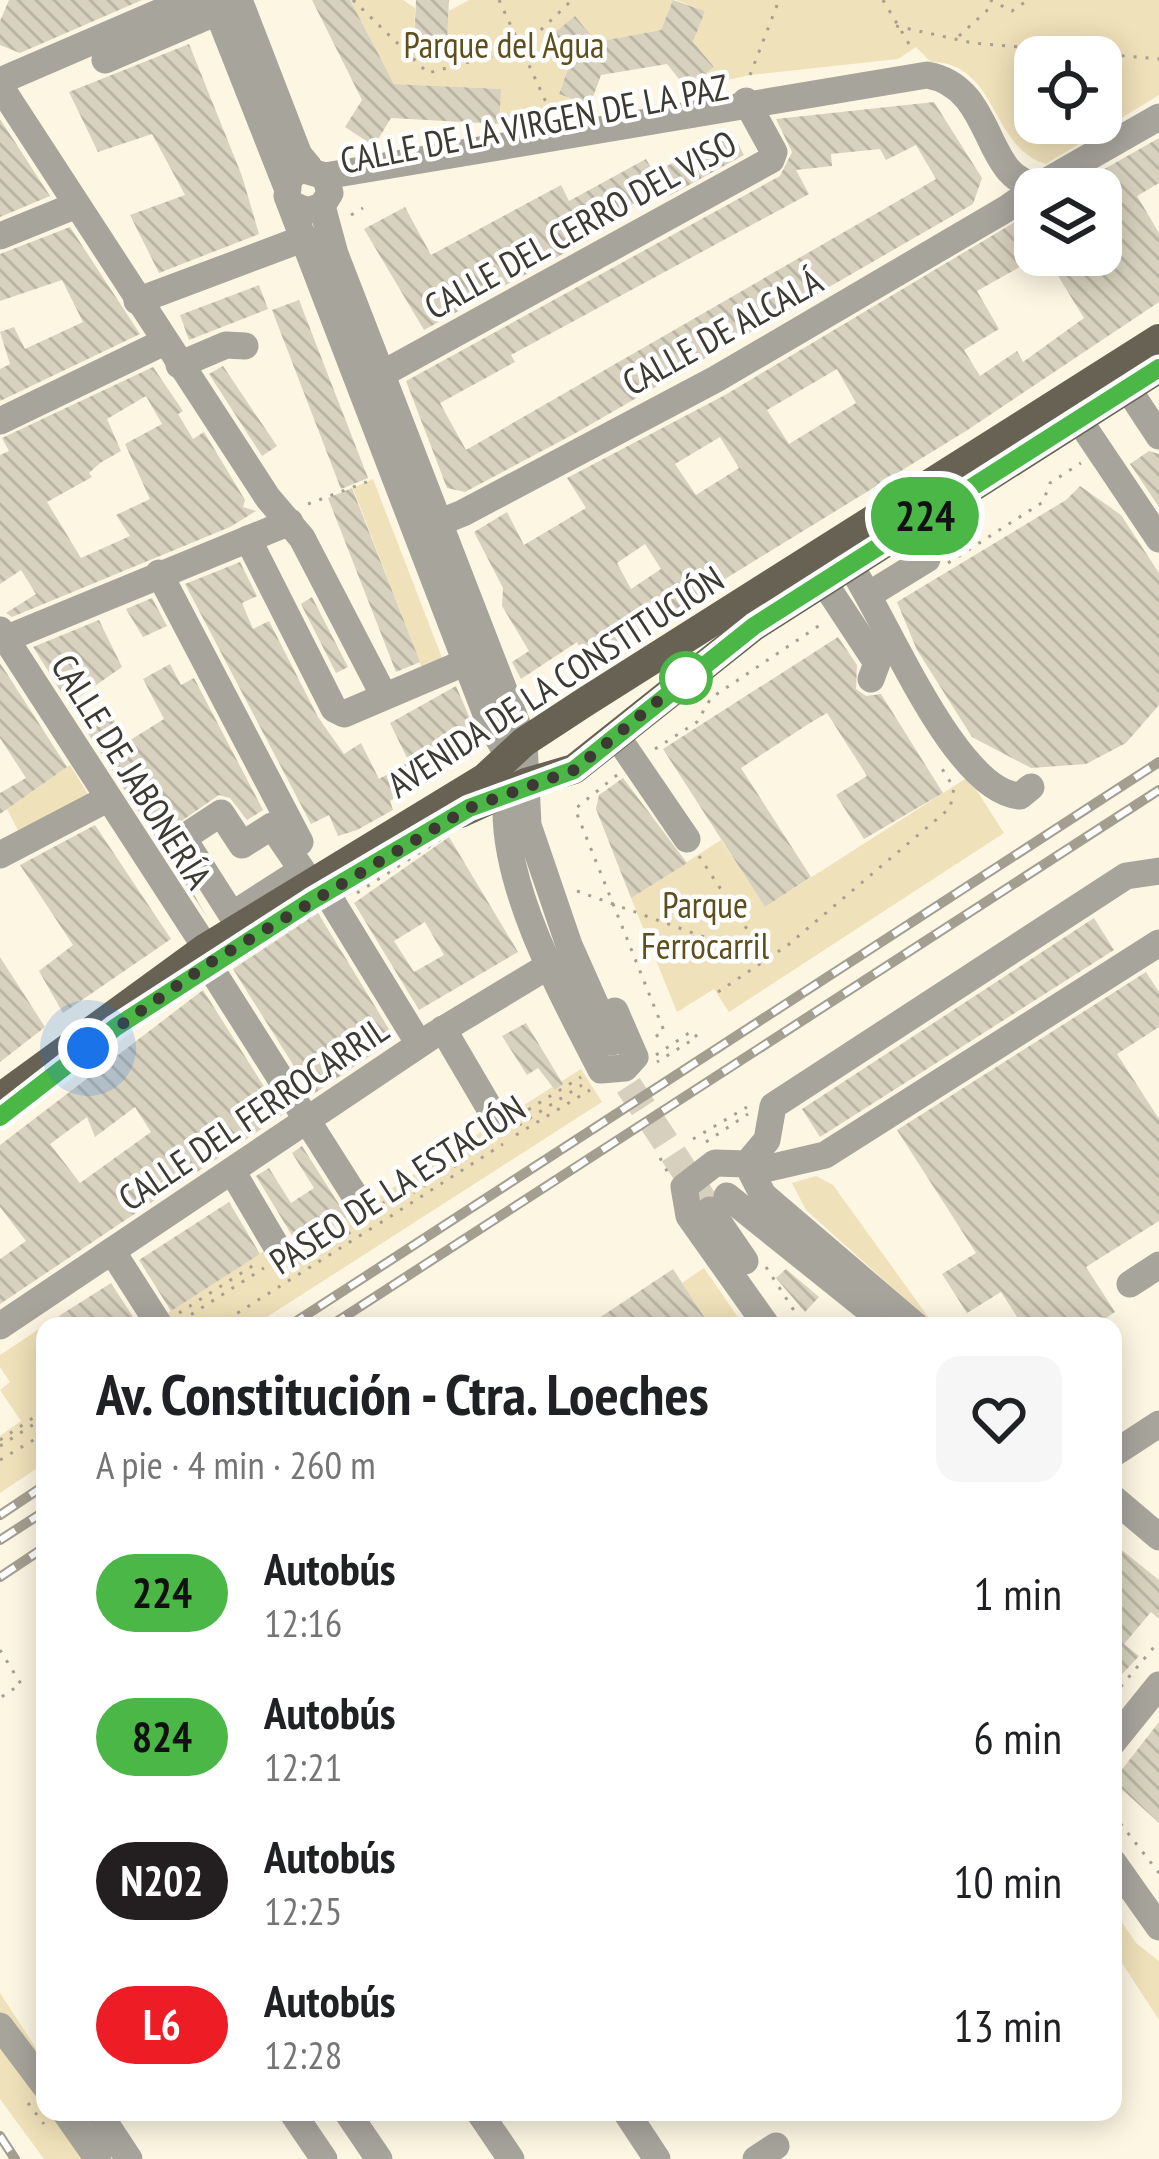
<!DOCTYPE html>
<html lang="es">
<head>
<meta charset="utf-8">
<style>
	body { margin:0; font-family:"PT Sans Narrow",sans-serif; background:#f6f6f6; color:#202124; height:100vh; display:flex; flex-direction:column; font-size:45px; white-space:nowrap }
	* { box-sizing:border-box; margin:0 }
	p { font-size:39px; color:#757577 }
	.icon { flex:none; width:66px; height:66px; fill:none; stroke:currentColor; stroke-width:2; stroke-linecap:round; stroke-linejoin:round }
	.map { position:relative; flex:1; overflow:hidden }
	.drawer { position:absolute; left:36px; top:1317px; width:1086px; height:804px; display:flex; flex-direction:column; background:#fff; border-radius:24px; box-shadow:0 6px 30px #0003 }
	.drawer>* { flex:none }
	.badge { padding:0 24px; border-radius:39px; font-size:42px; line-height:78px }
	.buttons { position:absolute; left:1014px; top:36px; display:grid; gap:24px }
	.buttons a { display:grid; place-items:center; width:108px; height:108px; border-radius:24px; background:#fff; box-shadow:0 6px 30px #0003; font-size:60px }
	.you { position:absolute; width:60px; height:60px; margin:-30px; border:9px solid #fff; border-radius:50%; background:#1a73e8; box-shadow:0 0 0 18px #1a73e833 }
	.map>.badge { position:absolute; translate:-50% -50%; box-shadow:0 0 0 6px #fff }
	.round { display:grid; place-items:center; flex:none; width:126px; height:126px; border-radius:24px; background:#f6f6f6 }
	.summary { display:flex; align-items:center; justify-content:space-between; height:204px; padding:0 60px }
	h1 { font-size:57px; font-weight:600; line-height:90px }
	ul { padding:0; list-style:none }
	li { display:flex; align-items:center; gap:36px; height:144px; padding:0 60px }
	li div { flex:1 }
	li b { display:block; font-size:45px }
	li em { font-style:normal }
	li .badge { min-width:132px; font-weight:700; text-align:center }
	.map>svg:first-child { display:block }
	.green { fill:#efe1b9; fill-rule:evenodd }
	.building { fill:url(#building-back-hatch); fill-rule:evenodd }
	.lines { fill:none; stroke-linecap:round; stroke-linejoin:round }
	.minor-tunnel { stroke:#d7d0bf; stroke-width:27; stroke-dasharray:27 14; stroke-linecap:butt }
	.path { stroke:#a5a092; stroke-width:3; stroke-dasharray:3 9; stroke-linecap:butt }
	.minor { stroke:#a7a49c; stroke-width:27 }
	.major { stroke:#676254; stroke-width:30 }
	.rail-casing { stroke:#a39e90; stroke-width:10 }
	.rail { stroke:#fff; stroke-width:6; stroke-dasharray:18; stroke-linecap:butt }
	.line-casing { stroke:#fff; stroke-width:27 }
	.line { stroke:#4ab747; stroke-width:18 }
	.walk { stroke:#3d3a33; stroke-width:12; stroke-dasharray:0 21.6 }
	.stop-dot { fill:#fff; stroke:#4ab747; stroke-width:6 }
	.labels { text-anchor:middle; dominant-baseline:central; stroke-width:9; stroke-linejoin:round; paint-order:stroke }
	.park-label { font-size:36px; fill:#5f4f1c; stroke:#fff }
	.street-label { font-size:36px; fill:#3d3a33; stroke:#fff }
</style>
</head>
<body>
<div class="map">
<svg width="1159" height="2159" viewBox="0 0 1159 2159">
	<defs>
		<pattern id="building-back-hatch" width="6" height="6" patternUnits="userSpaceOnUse" patternTransform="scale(3)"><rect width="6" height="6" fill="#d8d1be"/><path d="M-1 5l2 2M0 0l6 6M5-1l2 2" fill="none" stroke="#bab4a4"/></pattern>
	</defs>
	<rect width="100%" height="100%" fill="#fdf6e2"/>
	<!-- green -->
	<g class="green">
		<polygon points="350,0 403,0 415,8 414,42 446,43 449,11 469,0 673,0 661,30 596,42 574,17 549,38 570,63 559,93 590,105 499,124 500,89 394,84"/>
		<path d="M 676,0 L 1159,0 L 1159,95 L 1046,164 C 990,148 998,62 931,62 L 916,47 L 898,59 L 750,75 L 687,89 L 714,67 L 693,42 L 705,11 ZM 1035,57 L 1101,57 L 1101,123 L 1035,123 Z"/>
		<polygon points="373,479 444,663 422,668 353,488"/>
		<polygon points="70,765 89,796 21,836 7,809"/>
		<polygon points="968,777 1004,833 729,1012 714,989 677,1012 631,898 721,840 765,907"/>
		<polygon points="581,1069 602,1102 253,1326 162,1326 169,1312 264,1251 299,1247"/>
		<polygon points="816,1176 833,1185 934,1325 806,1210 792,1183"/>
		<polygon points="704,1268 744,1326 710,1326 682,1283"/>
		<polygon points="59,1316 65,1326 45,1326 45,1463 0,1493 0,1436 21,1421 0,1390 10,1382 0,1367 0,1355"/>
		<polygon points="1113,1909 1136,1943 1159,1961 1159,2020 1113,1949"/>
		<polygon points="0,1993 45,2062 45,2112 78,2112 109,2159 44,2159 0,2099"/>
	</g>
	<!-- building -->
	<g class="building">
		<polygon points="9,0 142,0 20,53 0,45 0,21"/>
		<polygon points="312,0 350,0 394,84 501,89 499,124 391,118 374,146 345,127 362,100"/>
		<polygon points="416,0 449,0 447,43 414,42"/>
		<polygon points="673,0 705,11 693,42 714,67 687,89 667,64 601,75 590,105 559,94 570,63 548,38 575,16 596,42 661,30"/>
		<polygon points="189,44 242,176 259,234 159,273 130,215 185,195 152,134 98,152 69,92"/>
		<path d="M 934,102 L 982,178 L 973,204 L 574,434 L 465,492 L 447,488 L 406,381 L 780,176 L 792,152 L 776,119 ZM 916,145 L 936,179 L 466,450 L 440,403 L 515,362 L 511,355 L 809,194 L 796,170 L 832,166 L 831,154 L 880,149 L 886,160 Z"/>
		<polygon points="0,119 50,196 0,217"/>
		<polygon points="731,131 744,155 667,197 662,188 585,230 590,239 424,330 364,229 405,207 431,255 561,185 569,201 646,159 654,173"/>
		<path d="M 1159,138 L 1159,183 L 1137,196 L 1159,233 L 1159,302 L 966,431 L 588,663 L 577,642 L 521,679 L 512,662 L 529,651 L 502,606 L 503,588 L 474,532 L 507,512 L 524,545 L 586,508 L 567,478 L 725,395 L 1035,210 L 1035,248 L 1020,256 L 1025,264 L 977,291 L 999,329 L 964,350 L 980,376 L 1017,351 L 1023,362 L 1084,318 L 1055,271 L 1083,255 L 1101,255 L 1101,189 L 1069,189 ZM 837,369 L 856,403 L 789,444 L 767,410 ZM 720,437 L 739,468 L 696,495 L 675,464 ZM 645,544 L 661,569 L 631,589 L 617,563 Z"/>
		<polygon points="70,227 140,334 0,401 0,369 10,364 0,332 14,327 25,349 83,322 62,280 0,301 0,254"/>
		<polygon points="259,285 268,309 189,340 180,315"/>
		<polygon points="299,300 368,478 341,489 272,310"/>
		<polygon points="223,366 277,446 262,456 209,374"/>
		<path d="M 153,367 L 183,411 L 178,414 L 193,439 L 204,432 L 245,500 L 243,507 L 256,511 L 230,527 L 12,617 L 6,613 L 36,594 L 21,570 L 0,584 L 0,455 L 9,451 L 2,438 ZM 146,396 L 162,424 L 125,444 L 150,499 L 116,515 L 130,536 L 81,558 L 47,502 L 92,477 L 89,473 L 100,463 L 121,451 L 107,419 Z"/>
		<polygon points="1149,451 1159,454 1159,507 1130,464"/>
		<polygon points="1080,486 1121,515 1159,573 1159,705 1126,743 1086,764 1031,768 972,737 917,650 897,602 1066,500"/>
		<polygon points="352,488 420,662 396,672 328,498"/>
		<polygon points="240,562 257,596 242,603 253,629 269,621 318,717 344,754 361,743 379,779 409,762 390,723 456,686 480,742 390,801 393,810 357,830 338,836 329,815 311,824 185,584"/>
		<polygon points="312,597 348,667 336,673 301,604"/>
		<polygon points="152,598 167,626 143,637 126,609"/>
		<polygon points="99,620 122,667 69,704 33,647"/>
		<polygon points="838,637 857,665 856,689 866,696 881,694 943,793 864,839 836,795 867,776 827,713 810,723 741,768 811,877 765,907 663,749"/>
		<polygon points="0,663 67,767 0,814 0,793 26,778 0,738"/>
		<polygon points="170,664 181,685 194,678 263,810 247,820 230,798 219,795 167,831 167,847 208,919 86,730 111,715 127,742 164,719 143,679"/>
		<polygon points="623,778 687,863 631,898 596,809 599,795"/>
		<polygon points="95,825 171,939 63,1013 39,971 73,945 20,865"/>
		<path d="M 449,837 L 518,952 L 419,1010 L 354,903 ZM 425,922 L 444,955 L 414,972 L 394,941 Z"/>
		<polygon points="318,913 395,1039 312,1095 233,969"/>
		<polygon points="1094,918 1114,950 820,1137 802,1109"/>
		<polygon points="0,957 45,1027 0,1062"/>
		<polygon points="1146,972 1159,992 1159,1027 1117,1054 1159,1119 1159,1221 1086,1267 1115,1312 1094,1326 1023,1326 1001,1292 967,1313 942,1274 976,1253 897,1130"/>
		<path d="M 203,990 L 282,1115 L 0,1304 L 0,1259 L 26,1241 L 0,1207 L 0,1145 ZM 135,1107 L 151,1132 L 80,1183 L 50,1144 L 87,1117 L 95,1137 Z"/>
		<polygon points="526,1023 563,1084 555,1090 538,1068 527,1075 502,1036"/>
		<polygon points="302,1146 347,1217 299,1247 256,1176 269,1168 291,1203 314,1188 292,1153"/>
		<polygon points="229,1202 260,1254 171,1311 139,1260"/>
		<polygon points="673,1269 710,1326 587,1326"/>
		<polygon points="786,1269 819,1297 805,1312 776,1278"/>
		<polygon points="111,1283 139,1326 65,1326 59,1316"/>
		<polygon points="1113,1543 1159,1580 1159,1619 1151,1612 1124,1644 1139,1656 1113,1684"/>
		<polygon points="1159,1722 1159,1823 1113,1781"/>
	</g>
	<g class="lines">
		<!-- minor-tunnel -->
		<polyline class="minor-tunnel" points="606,1051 710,1210"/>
		<!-- path -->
		<g class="path">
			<polyline points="353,0 428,73 522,48 572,0"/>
			<polyline points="499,0 551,113"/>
			<polyline points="883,0 912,49"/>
			<polyline points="990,0 1012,11 1028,0"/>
			<polyline points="896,26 973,43 1159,59"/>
			<polyline points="959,36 993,5"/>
			<polyline points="750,75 779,0"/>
			<polyline points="680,92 704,90"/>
			<polyline points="351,215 363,208"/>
			<polyline points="308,504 372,480"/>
			<polyline points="948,563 1043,502 1050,483 1081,463"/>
			<polyline points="655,749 697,722 711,698 823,623"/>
			<polyline points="617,775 575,809 664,1031 652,1039"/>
			<polyline points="699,856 766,958"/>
			<polyline points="577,891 765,959"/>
			<polyline points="357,893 450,833"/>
			<polyline points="237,963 315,913"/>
			<polyline points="718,992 788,945 950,808 954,788 941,767"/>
			<polyline points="656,1055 692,1031 697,1037 657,1062"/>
			<polyline points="518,1116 581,1077"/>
			<polyline points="519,1125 582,1085"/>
			<polyline points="516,1135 590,1090"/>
			<polyline points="693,1139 747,1107"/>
			<polyline points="706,1142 748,1114"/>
			<polyline points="660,1158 668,1173"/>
			<polyline points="382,1204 485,1137"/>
			<polyline points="383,1212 491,1143"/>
			<polyline points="380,1223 503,1144"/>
			<polyline points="300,1254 349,1225"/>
			<polyline points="296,1264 354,1230"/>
			<polyline points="766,1267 804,1326"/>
			<polyline points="179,1313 257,1263"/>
			<polyline points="181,1321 264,1268"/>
			<polyline points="217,1326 372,1228"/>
			<polyline points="0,1440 45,1410"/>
			<polyline points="0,1446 45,1417"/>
			<polyline points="0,1460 45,1433"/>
			<polyline points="0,1650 21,1684 0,1698"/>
			<polyline points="1113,1696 1159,1641"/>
			<polyline points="1113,1814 1159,1873"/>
			<polyline points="28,2103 44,2124"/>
		</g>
		<!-- minor -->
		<g class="minor">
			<polyline points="213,0 286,185"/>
			<polyline points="239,0 299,155 309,167"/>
			<polyline points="105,60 217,12"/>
			<polyline points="0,81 188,0"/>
			<polyline points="0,86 268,498 302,538 383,694"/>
			<path d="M 325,176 L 927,75 C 997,87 982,184 1040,185 L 1159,117"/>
			<polyline points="293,205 307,211 322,206 330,193 325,176 301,169 289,178 287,196 489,722 519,775"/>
			<polyline points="322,206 335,254 524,742 528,825 569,945 612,1042"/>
			<polyline points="0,236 74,206"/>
			<polyline points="137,301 305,238"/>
			<polyline points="179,365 226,345 245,346"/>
			<polyline points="382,374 771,160 774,152 746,101"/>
			<polyline points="1128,389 1159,436"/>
			<polyline points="1079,420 1159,539"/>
			<polyline points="0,421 164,342"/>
			<polyline points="426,528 463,513 716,379 1006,209 1023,197 1029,184"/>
			<polyline points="248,539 334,709 344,714 466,662"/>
			<path d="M 849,564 C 885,615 954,792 1020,796 L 1031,787"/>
			<polyline points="159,573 300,842"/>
			<polyline points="823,581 877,663 871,679"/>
			<polyline points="870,594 927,559"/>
			<polyline points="0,630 206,948"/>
			<polyline points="0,641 290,522"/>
			<polyline points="618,738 687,839"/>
			<path d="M 506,811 C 506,894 563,996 601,1070 L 625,1068 L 635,1057 L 615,1011"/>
			<polygon points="221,813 242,845 272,826 302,870 232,915 183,838"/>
			<polyline points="0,855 107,799"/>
			<polyline points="326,892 419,1044"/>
			<polyline points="208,964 362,1207"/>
			<polyline points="443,1029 497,1121"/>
			<polyline points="747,1164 767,1140 773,1106 1126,876 1159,871"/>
			<polyline points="232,1171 278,1249"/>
			<polyline points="752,1172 825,1155 1159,943"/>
			<polyline points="727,1196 889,1326"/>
			<polyline points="710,1210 745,1261"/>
			<polyline points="112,1251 160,1326"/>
			<polyline points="1130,1284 1159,1265"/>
			<polyline points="0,1326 429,1038 550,965"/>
			<polyline points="767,1326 689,1216 684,1187 715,1163 747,1164 763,1195 916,1326"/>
			<polyline points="1113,1454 1159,1424"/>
			<polyline points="1113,1498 1159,1537"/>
			<polyline points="1113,1742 1159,1685"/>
			<polyline points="1113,1862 1159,1927"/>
			<polyline points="0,2026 45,2086"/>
			<polyline points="65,2112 98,2159"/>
			<polyline points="98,2112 129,2159"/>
			<polyline points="292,2112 324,2159"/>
			<polyline points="347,2112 379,2159"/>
			<polyline points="479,2112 511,2159"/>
			<polyline points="626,2112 657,2159"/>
			<polyline points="756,2159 776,2146"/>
		</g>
		<!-- major -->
		<g class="major">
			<polyline points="460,813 526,783 574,769 754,626 1159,368"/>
			<polyline points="0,1098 206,948 485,778 524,742 585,702 1159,339"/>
		</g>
		<defs>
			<g id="rail">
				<polyline points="289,1326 1159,762"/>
				<polyline points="330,1326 1159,790"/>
				<polyline points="0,1515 45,1485"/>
				<polyline points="0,1540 45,1511"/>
				<polyline points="0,1577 45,1547"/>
				<polyline points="0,2136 15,2159"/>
			</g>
		</defs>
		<!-- rail casing -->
		<use href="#rail" class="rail-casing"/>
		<!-- rail -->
		<use href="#rail" class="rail"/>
	</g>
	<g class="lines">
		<defs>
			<polyline id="line" points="0,1117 116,1027 311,901 469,808 574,770 754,626 1159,368"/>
		</defs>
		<!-- line casing -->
		<use href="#line" class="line-casing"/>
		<!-- line -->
		<use href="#line" class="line"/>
		<!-- walk -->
		<polyline class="walk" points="88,1048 208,964 469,808 574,770 686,678"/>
	</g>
	<!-- markers -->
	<circle class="stop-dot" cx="686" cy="678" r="24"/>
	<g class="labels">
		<!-- park labels -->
		<g class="park-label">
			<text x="504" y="44">Parque del Agua</text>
			<text x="705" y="904">Parque<tspan x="705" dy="41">Ferrocarril</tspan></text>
		</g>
		<!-- street labels -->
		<g class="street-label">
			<text transform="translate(534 123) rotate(-11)">CALLE DE LA VIRGEN DE LA PAZ</text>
			<text transform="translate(580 224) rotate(-29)">CALLE DEL CERRO DEL VISO</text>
			<text transform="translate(722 331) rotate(-29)">CALLE DE ALCALÁ</text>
			<text transform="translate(555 681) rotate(-33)">AVENIDA DE LA CONSTITUCIÓN</text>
			<text transform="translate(132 771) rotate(58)">CALLE DE JABONERÍA</text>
			<text transform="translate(253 1113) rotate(-34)">CALLE DEL FERROCARRIL</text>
			<text transform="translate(397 1184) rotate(-33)">PASEO DE LA ESTACIÓN</text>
		</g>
	</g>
</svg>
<div class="buttons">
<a><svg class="icon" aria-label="locate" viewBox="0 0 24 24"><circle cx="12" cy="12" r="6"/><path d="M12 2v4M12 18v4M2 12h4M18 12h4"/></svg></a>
<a><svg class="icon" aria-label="layers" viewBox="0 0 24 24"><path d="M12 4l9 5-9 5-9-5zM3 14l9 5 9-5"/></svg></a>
</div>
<div class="you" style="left:88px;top:1048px"></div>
<b class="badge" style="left:925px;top:516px;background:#4ab747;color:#111">224</b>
<section class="drawer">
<div class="summary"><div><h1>Av. Constitución - Ctra. Loeches</h1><p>A pie · 4 min · 260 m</p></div><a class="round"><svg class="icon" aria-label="heart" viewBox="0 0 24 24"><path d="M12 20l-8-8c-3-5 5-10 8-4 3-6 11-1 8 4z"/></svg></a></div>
<ul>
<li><span class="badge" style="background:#4ab747;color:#111">224</span><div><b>Autobús</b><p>12:16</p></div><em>1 min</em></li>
<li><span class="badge" style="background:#4ab747;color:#111">824</span><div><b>Autobús</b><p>12:21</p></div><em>6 min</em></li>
<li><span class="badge" style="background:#231f20;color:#fff">N202</span><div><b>Autobús</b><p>12:25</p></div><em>10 min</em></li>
<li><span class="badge" style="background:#ee1c25;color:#fff">L6</span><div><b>Autobús</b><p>12:28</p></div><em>13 min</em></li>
</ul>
</section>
</div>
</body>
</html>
